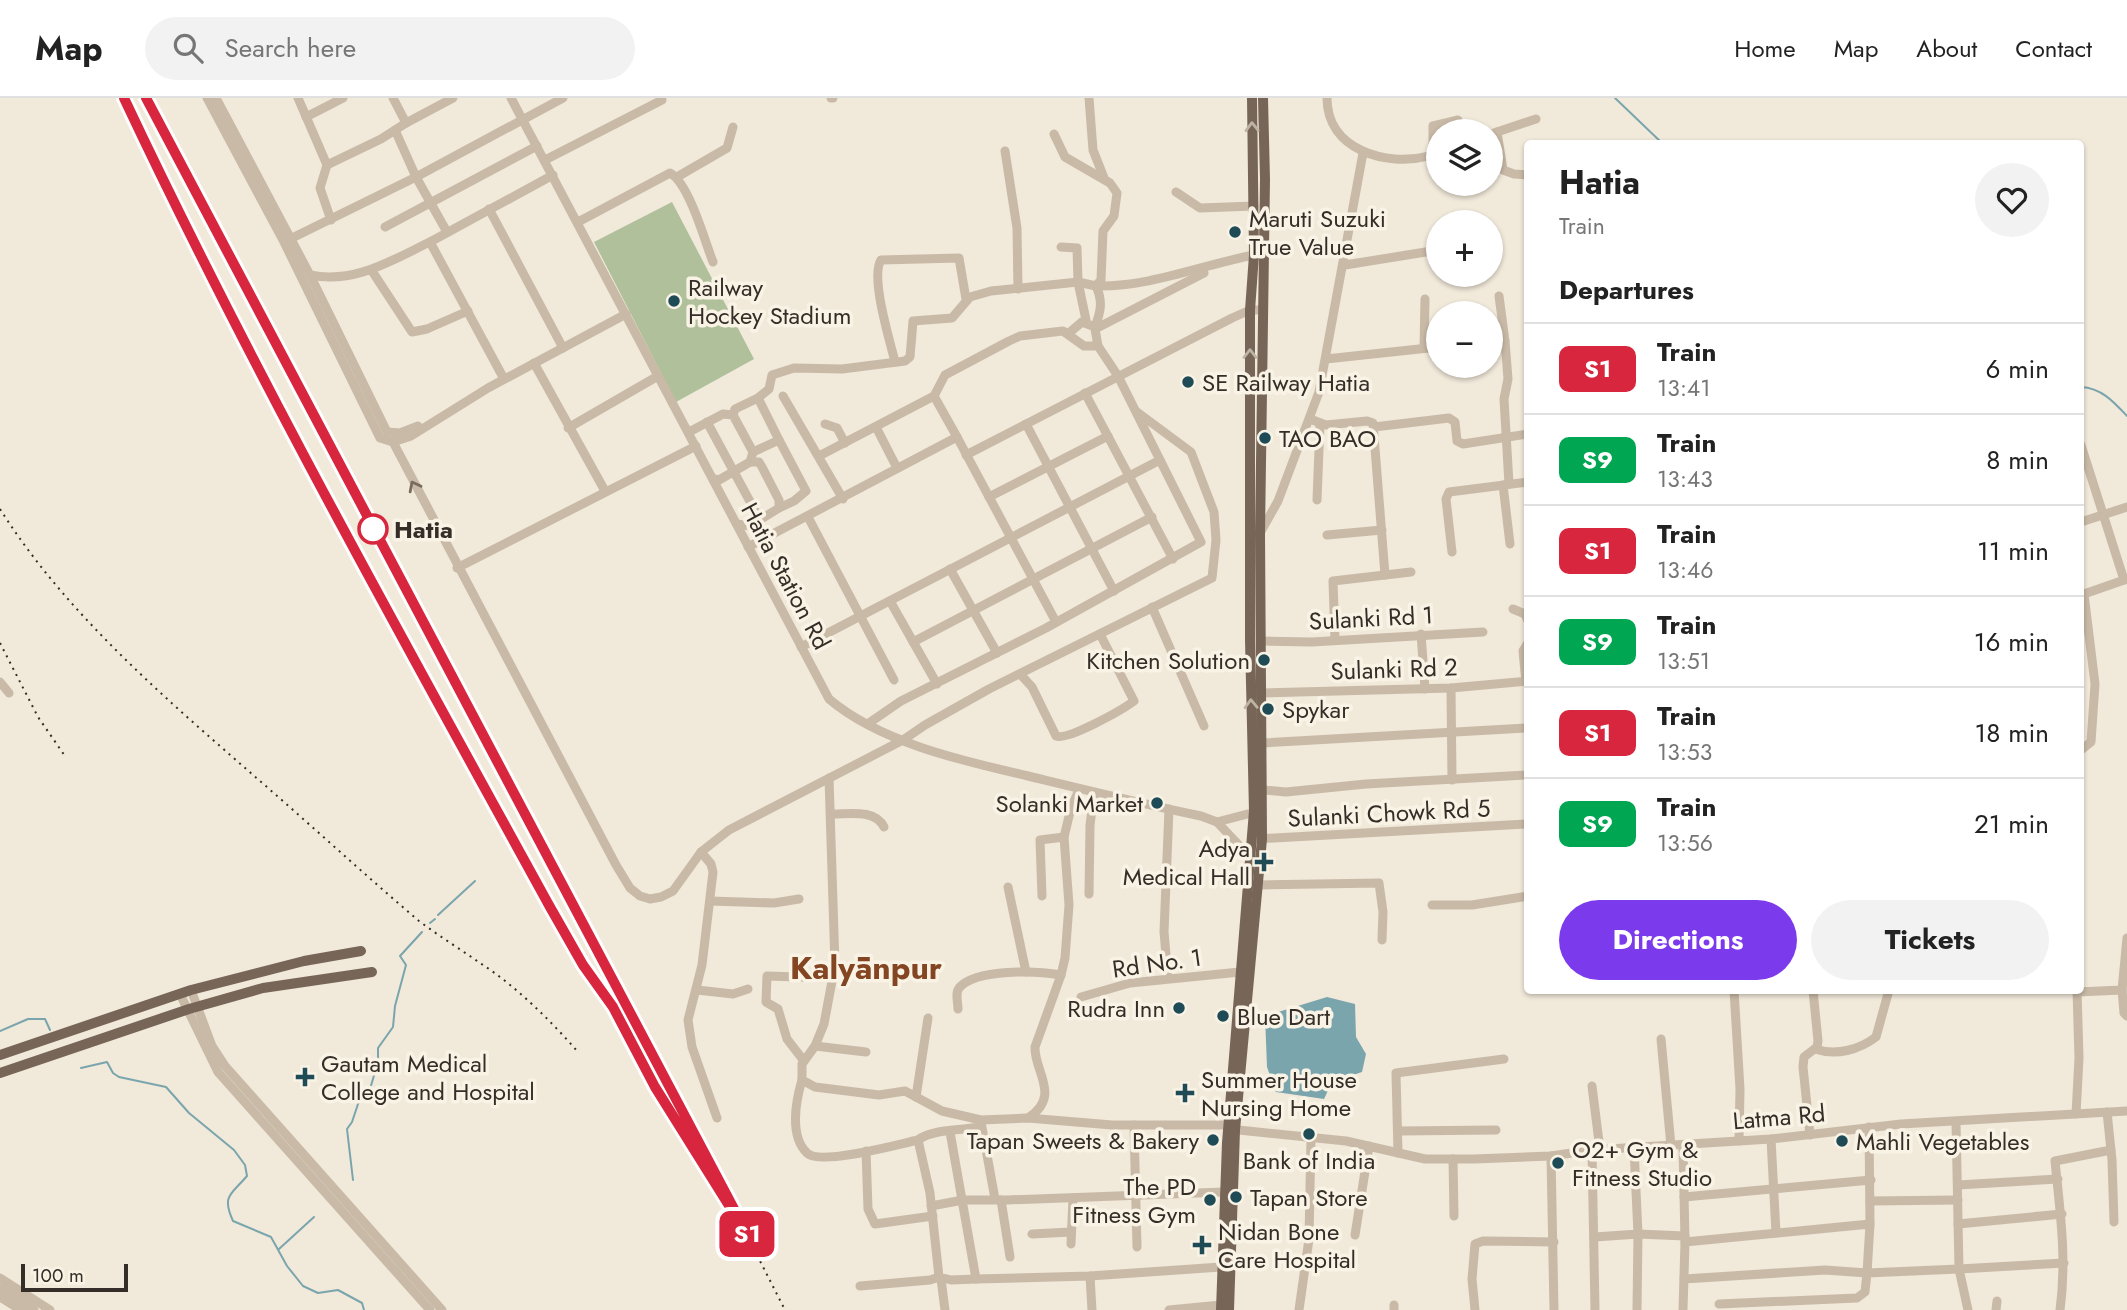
<!DOCTYPE html>
<html lang="en">
<head>
<meta charset="utf-8">
<style>
	body { margin:0; font-family:Jost,sans-serif; background:#f2f2f2; color:#222; height:100vh; display:flex; flex-direction:column; font-size:26px; white-space:nowrap }
	* { box-sizing:border-box; margin:0 }
	p { font-size:23px; color:#767676 }
	.icon { flex:none; width:38px; height:38px; fill:none; stroke:currentColor; stroke-width:2; stroke-linecap:round; stroke-linejoin:round }
	.map { position:relative; flex:1; overflow:hidden }
	.side { position:absolute; left:1524px; top:42px; width:560px; height:854px; display:flex; flex-direction:column; background:#fff; border-radius:7px; box-shadow:0 2px 5px #0004 }
	.side>* { flex:none }
	.badge { padding:0 14px; border-radius:10px; font-size:24px; line-height:46px }
	.controls { position:absolute; left:1426px; top:21px; display:grid; gap:14px }
	.controls a { display:grid; place-items:center; width:77px; height:77px; border-radius:50%; background:#fff; box-shadow:0 2px 5px #0004; font-size:35px }
	.scale { position:absolute; left:21px; bottom:18px; width:107px; box-sizing:border-box; padding-left:7px; border:4px solid #352d27; border-top:0; font-size:19px; line-height:24px; white-space:nowrap; color:#352d27; -webkit-text-stroke:5px #f9f3e6; paint-order:stroke }
	.map>.badge { position:absolute; translate:-50% -50%; box-shadow:0 0 0 4px #fff }
	h2 { padding:0 35px; font-size:26px; line-height:63px }
	.round { display:grid; place-items:center; flex:none; width:74px; height:74px; border-radius:37px; background:#f2f2f2 }
	.headline { display:flex; align-items:center; justify-content:space-between; height:119px; padding:0 35px }
	h1 { font-size:33px; font-weight:700; line-height:52px }
	.cta { display:flex; gap:14px; margin-top:auto; padding:14px 35px }
	.cta a { flex:1; height:80px; border-radius:42px; background:#7c3aed; color:#fff; font-size:28px; font-weight:700; line-height:80px; text-align:center }
	.cta a+a { background:#f2f2f2; color:#222 }
	ul { padding:0; list-style:none }
	li { display:flex; align-items:center; gap:21px; height:91px; padding:0 35px; border-top:2px solid #e0e0e0 }
	li div { flex:1 }
	li b { display:block; font-size:26px }
	li em { font-style:normal }
	li .badge { min-width:77px; font-weight:700; text-align:center }
	header { display:flex; align-items:center; gap:42px; box-sizing:border-box; height:98px; padding:0 35px; background:#fff; border-bottom:2px solid #e0e0e0 }
	header strong { font-size:33px }
	nav { display:flex; gap:38px; margin-inline-start:auto; font-size:24px }
	.search { width:490px; height:63px; background:#f2f2f2; display:flex; align-items:center; gap:18px; box-sizing:border-box; padding:0 24px; border-radius:38px; color:#767676; font-size:26px }
	.map>svg:first-child { display:block }
	.green { fill:#afc09b }
	.water { fill:#7aa5ad }
	.lines { fill:none; stroke-linecap:round; stroke-linejoin:round }
	.stream { stroke:#7aa5ad; stroke-width:2 }
	.minor { stroke:#c9baa7; stroke-width:9 }
	.major { stroke:#776658; stroke-width:10 }
	.rail { stroke:#352d27; stroke-width:2; stroke-dasharray:2 5; stroke-linecap:butt }
	.oneway { stroke:#beb4a6 }
	.oneway2 { stroke:#786c61 }
	.line-casing { stroke:#fff; stroke-width:16 }
	.line { stroke:#d7263d; stroke-width:10 }
	.poi-dot { fill:#1e4b56; stroke:#f9f3e6; stroke-width:2.5 }
	.stop-dot { fill:#fff; stroke:#d7263d; stroke-width:3.5 }
	.labels { text-anchor:middle; dominant-baseline:central; stroke-width:7; stroke-linejoin:round; paint-order:stroke }
	.poi-label { font-size:24px; fill:#352d27; stroke:#f9f3e6; text-anchor:start }
	.stop-label { font-size:24px; font-weight:bold; fill:#352d27; stroke:#f9f3e6; text-anchor:start }
	.street-label { font-size:24px; fill:#352d27; stroke:#f9f3e6 }
	.district-label { font-size:32px; font-weight:bold; fill:#834522; stroke:#f9f3e6 }
</style>
</head>
<body>
<header>
<strong>Map</strong>
<div class="search"><svg class="icon" aria-label="search" viewBox="0 0 24 24"><circle cx="10" cy="10" r="6"/><path d="M15 15l6 6"/></svg>Search here</div>
<nav><a>Home</a><a>Map</a><a>About</a><a>Contact</a></nav>
</header>
<div class="map">
<svg width="2127" height="1212" viewBox="0 0 2127 1212">
	<rect width="100%" height="100%" fill="#f1e9da"/>
	<!-- green -->
	<polygon class="green" points="672,104 754,261 676,304 594,144"/>
	<!-- water -->
	<polygon class="water" points="1327,899 1355,906 1356,939 1366,956 1362,974 1332,984 1324,1001 1276,994 1267,969 1265,918"/>
	<g class="lines">
		<!-- stream -->
		<g class="stream">
			<polyline points="1615,0 1663,46"/>
			<path d="M 2081,289 C 2101,290 2113,303 2127,318"/>
			<polyline points="438,817 475,783"/>
			<polyline points="430,825 435,821"/>
			<polyline points="0,933 28,921 45,921 50,932"/>
			<path d="M 81,970 L 107,964 L 113,975 L 119,979 L 166,989 L 189,1015 L 234,1052 L 245,1067 L 247,1078 C 232,1096 221,1097 233,1123 L 271,1139 L 287,1168 L 303,1188 L 318,1195 L 338,1192 L 362,1205 L 364,1212"/>
			<polyline points="353,1082 347,1031 352,1024 358,1006 370,991 378,964 378,950 393,929 395,908 406,867 400,858 422,834"/>
			<polyline points="279,1151 314,1119"/>
		</g>
		<!-- minor -->
		<g class="minor">
			<polyline points="207,0 284,144 380,340 393,344 411,338 488,290 626,216"/>
			<polyline points="216,0 310,177 387,334 400,335 418,328"/>
			<polyline points="298,0 327,67 381,41 406,25 393,0"/>
			<path d="M 511,0 L 829,601 C 881,645 964,663 1028,678 C 1086,692 1143,706 1201,718 L 1217,724 L 1253,762"/>
			<polyline points="831,0 833,0"/>
			<polyline points="1089,0 1093,52 1104,80"/>
			<path d="M 1327,0 C 1327,52 1386,69 1429,58 L 1433,56 L 1433,28 L 1458,22"/>
			<polyline points="306,19 343,0"/>
			<polyline points="406,25 453,0"/>
			<polyline points="395,32 416,79 447,134"/>
			<polyline points="1497,34 1503,72 1514,76 1528,77"/>
			<polyline points="1494,35 1536,21"/>
			<polyline points="1054,36 1065,59 1110,85 1117,95 1114,118 1103,133 1101,182 1096,188 1078,184 1086,222 1082,224"/>
			<polyline points="1005,53 1017,130 1018,191"/>
			<polyline points="545,62 662,2"/>
			<polyline points="327,67 320,90 331,122"/>
			<polyline points="677,79 727,50 733,29"/>
			<polyline points="1176,94 1200,110 1254,108"/>
			<polyline points="489,111 563,250"/>
			<path d="M 578,124 L 670,75 C 689,85 705,144 713,164"/>
			<polyline points="385,129 537,48"/>
			<polyline points="288,142 416,79 563,0"/>
			<polyline points="1345,167 1438,152"/>
			<polyline points="372,173 412,234 427,231 468,213"/>
			<path d="M 310,177 C 355,186 390,163 430,144"/>
			<path d="M 1069,235 L 1082,224 L 1095,229 C 1101,213 1103,203 1096,188 C 1151,189 1201,167 1254,157"/>
			<polyline points="1505,243 1508,281 1504,301 1509,386"/>
			<polyline points="1491,246 1505,243 1499,198"/>
			<polyline points="1424,250 1425,201"/>
			<polyline points="1326,261 1438,249"/>
			<path d="M 895,264 C 890,243 870,179 881,162 L 959,160 L 966,201"/>
			<polyline points="534,265 605,393"/>
			<polyline points="504,281 430,144 553,77"/>
			<polyline points="1085,295 1173,461"/>
			<polyline points="783,298 843,401"/>
			<polyline points="758,300 769,291 772,277 794,270 842,271 905,263 910,259 913,223 952,220 970,199 991,193 1078,184 1077,150 1061,149"/>
			<polyline points="733,317 735,311 758,300 779,342 753,354"/>
			<polyline points="1310,321 1326,327 1367,323 1373,325 1385,477"/>
			<polyline points="707,324 760,422"/>
			<polyline points="825,326 837,330 845,345"/>
			<polyline points="1026,326 1114,493"/>
			<polyline points="876,329 897,370"/>
			<polyline points="1374,329 1449,320 1455,324 1457,343 1463,346 1528,336"/>
			<polyline points="568,330 658,278"/>
			<polyline points="689,334 723,316 733,317 753,354 750,364 719,382 714,381"/>
			<polyline points="957,339 934,298 945,277 1009,243 1020,238 1063,233 1084,248 1098,248"/>
			<polyline points="779,342 806,393 794,403 779,410"/>
			<polyline points="393,344 616,767 630,790 640,798 650,801 661,799 673,793 701,754 729,732 903,642 925,627 989,591 1212,480 1216,442 1214,414 1191,354 1137,314"/>
			<polyline points="2081,347 2124,482"/>
			<polyline points="966,357 1232,220 1250,212 1261,212"/>
			<polyline points="819,358 934,298"/>
			<polyline points="1503,387 1510,446"/>
			<polyline points="989,399 1108,338"/>
			<polyline points="1317,402 1320,326"/>
			<polyline points="808,419 894,582"/>
			<polyline points="2081,424 2127,409"/>
			<polyline points="737,426 750,428 779,410 779,402 762,369 759,364 750,364"/>
			<polyline points="1260,435 1278,403 1319,294 1363,55"/>
			<polyline points="1327,437 1382,432"/>
			<polyline points="748,449 957,339 1056,524"/>
			<polyline points="1452,454 1446,401 1449,394 1528,384"/>
			<polyline points="457,470 696,348"/>
			<polyline points="950,471 997,555"/>
			<polyline points="890,503 937,586"/>
			<polyline points="1152,509 1204,628"/>
			<polyline points="1513,511 1525,516 1528,523"/>
			<polyline points="1421,536 1425,591"/>
			<polyline points="1335,542 1333,483 1411,474"/>
			<polyline points="1261,543 1312,544 1483,534"/>
			<polyline points="913,544 1152,419"/>
			<polyline points="801,549 1160,362"/>
			<path d="M 1020,576 L 1032,589 L 1056,638 C 1067,643 1122,612 1134,603 L 1100,536"/>
			<polyline points="0,584 9,595"/>
			<polyline points="1526,584 1523,553 1528,545"/>
			<polyline points="1451,590 1452,682"/>
			<polyline points="1261,595 1451,590 1528,583"/>
			<polyline points="869,625 901,603 1046,530 1201,444 1118,278 1098,248 1095,231 1204,175"/>
			<polyline points="1263,645 1528,630"/>
			<polyline points="2081,652 2091,644 2095,586 2084,496 2127,481"/>
			<polyline points="829,680 835,867 824,926 815,948 802,966 802,982 815,989 879,997 905,993 942,1013 981,1022 1028,1020 1112,1027 1228,1027"/>
			<polyline points="1264,692 1286,694 1366,686 1528,677"/>
			<path d="M 832,716 C 850,716 875,711 884,729"/>
			<polyline points="1217,724 1259,713"/>
			<polyline points="1255,741 1528,726"/>
			<polyline points="701,754 711,766 713,774 702,867 688,922 692,949 717,1020"/>
			<polyline points="1254,787 1379,785 1383,814 1382,842"/>
			<polyline points="1008,789 1026,874"/>
			<polyline points="1089,796 1090,727 1094,696"/>
			<polyline points="1042,798 1040,742 1064,739"/>
			<polyline points="710,803 774,805 799,801"/>
			<polyline points="1432,807 1472,807 1528,798"/>
			<polyline points="1168,880 1164,834 1169,711"/>
			<polyline points="191,892 212,948 225,968 442,1212"/>
			<polyline points="697,892 733,896 748,891"/>
			<polyline points="1734,892 1740,991 1739,1043"/>
			<polyline points="2122,892 2124,915 2127,918"/>
			<polyline points="2077,894 2122,892 2127,840"/>
			<polyline points="180,896 218,974 430,1212"/>
			<polyline points="1081,899 1130,885 1240,874"/>
			<path d="M 958,911 C 958,905 955,895 959,890 C 976,870 1038,873 1061,877 L 1065,860 L 1069,807 L 1064,739 L 1071,710 L 1079,692"/>
			<polyline points="1661,941 1671,1048"/>
			<polyline points="815,948 866,954"/>
			<path d="M 1815,951 C 1836,958 1859,952 1876,939 L 1889,892"/>
			<polyline points="804,963 787,941 778,911 766,904 767,878 831,880"/>
			<path d="M 802,982 C 796,1002 789,1038 807,1055 C 820,1068 899,1046 918,1042"/>
			<polyline points="1592,988 1600,1052"/>
			<polyline points="916,999 928,920"/>
			<polyline points="2107,1014 2112,1062 2114,1124"/>
			<polyline points="2076,1016 2079,960 2077,892"/>
			<path d="M 1028,1020 C 1062,998 1034,974 1035,949 L 1061,877"/>
			<polyline points="981,1024 995,1101"/>
			<polyline points="1956,1024 1959,1171 2064,1165"/>
			<polyline points="1134,1027 1137,1149"/>
			<polyline points="1869,1029 1870,1126"/>
			<polyline points="1229,1031 1346,1043 1425,1061 1474,1061 1551,1058 1592,1052 1771,1041 1901,1026 2127,1013"/>
			<polyline points="1399,1033 1496,1032"/>
			<path d="M 950,1034 L 976,1181 L 951,1182 L 939,1179 L 930,1095 L 918,1042 C 932,1031 963,1032 981,1029"/>
			<polyline points="1810,1037 1803,969 1804,959 1817,949 1818,943 1813,892"/>
			<polyline points="1771,1041 1776,1135"/>
			<polyline points="1592,1052 1595,1212"/>
			<polyline points="866,1053 868,1111 875,1126 933,1118"/>
			<polyline points="1398,1055 1396,975 1504,961"/>
			<polyline points="1551,1058 1554,1212"/>
			<polyline points="1453,1061 1454,1118"/>
			<polyline points="1958,1087 2058,1081"/>
			<polyline points="1684,1099 1871,1082"/>
			<polyline points="1001,1102 1010,1159"/>
			<polyline points="1870,1103 1958,1102"/>
			<polyline points="931,1108 963,1102 1007,1102 1224,1094"/>
			<polyline points="1958,1126 2062,1116"/>
			<polyline points="1032,1136 1071,1134"/>
			<polyline points="1355,1137 1369,1048"/>
			<polyline points="1595,1139 1638,1136 1634,1050"/>
			<polyline points="1685,1144 1870,1126 1867,1175 1959,1171 1968,1212"/>
			<polyline points="1071,1146 1073,1100"/>
			<polyline points="1090,1178 1092,1212"/>
			<polyline points="0,1180 50,1212"/>
			<polyline points="941,1181 945,1212"/>
			<polyline points="976,1181 1090,1178 1221,1169"/>
			<polyline points="1684,1181 1825,1172 1867,1175 1865,1194 1857,1200 1719,1206"/>
			<polyline points="860,1188 930,1182 939,1179"/>
			<polyline points="0,1190 34,1212"/>
			<polyline points="0,1199 21,1212"/>
			<polyline points="1394,1207 1394,1212"/>
			<polyline points="1169,1212 1221,1207"/>
			<polyline points="1299,1212 1309,1141 1311,1040"/>
			<polyline points="1475,1212 1472,1181 1475,1146 1483,1143 1554,1144"/>
			<polyline points="1637,1212 1638,1136 1685,1138"/>
			<polyline points="1683,1212 1685,1144 1683,1047"/>
			<polyline points="1996,1212 1997,1203"/>
			<path d="M 2060,1212 C 2067,1161 2060,1113 2055,1063 L 2111,1052"/>
		</g>
		<!-- major -->
		<g class="major">
			<polyline points="0,957 191,892 304,863 361,853"/>
			<polyline points="0,975 189,911 263,890 372,874"/>
			<polyline points="1221,1212 1227,1045 1254,713 1250,542 1250,212 1254,157 1252,0"/>
			<polyline points="1229,1212 1235,1032 1262,741 1260,435 1265,81 1263,0"/>
		</g>
		<!-- rail -->
		<g class="rail">
			<path d="M 124,0 C 255,275 403,541 550,809 L 583,867 L 613,909 L 655,989 L 691,1046"/>
			<polyline points="145,0 664,975 785,1212"/>
			<path d="M 0,411 C 67,517 166,601 260,683 C 313,729 365,777 419,823 C 439,838 460,851 480,865 C 516,888 550,922 578,954"/>
			<polyline points="0,545 38,619 65,658"/>
		</g>
	</g>
	<!-- one-way arrows -->
	<defs><path id="oneway-chevron" d="M-2-3.5L2.5 0L-2 3.5" fill="none" stroke-width="1.6" stroke-linecap="round" stroke-linejoin="round" transform="scale(1.75)"/></defs>
	<g class="oneway">
		<use href="#oneway-chevron" transform="translate(1252 29) rotate(-91)"/>
		<use href="#oneway-chevron" transform="translate(1250 256) rotate(-90)"/>
		<use href="#oneway-chevron" transform="translate(1251 606) rotate(-92)"/>
	</g>
	<use class="oneway2" href="#oneway-chevron" transform="translate(414 388) rotate(-117)"/>
	<g class="lines">
		<defs>
			<path id="line" d="M 124,0 C 254,276 403,541 550,809 L 583,867 L 613,909 L 655,989 L 750,1141 L 146,0"/>
		</defs>
		<!-- line casing -->
		<use href="#line" class="line-casing"/>
		<!-- line -->
		<use href="#line" class="line"/>
	</g>
	<!-- markers -->
	<g class="poi-dot">
		<circle cx="1235" cy="134" r="7"/>
		<circle cx="674" cy="203" r="7"/>
		<circle cx="1188" cy="284" r="7"/>
		<circle cx="1265" cy="340" r="7"/>
		<circle cx="1264" cy="562" r="7"/>
		<circle cx="1268" cy="611" r="7"/>
		<circle cx="1157" cy="705" r="7"/>
		<path d="M1260.5 753.5h7v7h7v7h-7v7h-7v-7h-7v-7h7z"/>
		<circle cx="1179" cy="910" r="7"/>
		<circle cx="1223" cy="918" r="7"/>
		<path d="M301.5 968.5h7v7h7v7h-7v7h-7v-7h-7v-7h7z"/>
		<path d="M1181.5 984.5h7v7h7v7h-7v7h-7v-7h-7v-7h7z"/>
		<circle cx="1309" cy="1036" r="7"/>
		<circle cx="1213" cy="1042" r="7"/>
		<circle cx="1842" cy="1043" r="7"/>
		<circle cx="1558" cy="1065" r="7"/>
		<circle cx="1236" cy="1099" r="7"/>
		<circle cx="1210" cy="1102" r="7"/>
		<path d="M1198.5 1136.5h7v7h7v7h-7v7h-7v-7h-7v-7h7z"/>
	</g>
	<circle class="stop-dot" cx="373" cy="431" r="14"/>
	<g class="labels">
		<!-- poi labels -->
		<g class="poi-label">
			<text x="1249" y="120">Maruti Suzuki<tspan x="1249" dy="28">True Value</tspan></text>
			<text x="688" y="189">Railway<tspan x="688" dy="28">Hockey Stadium</tspan></text>
			<text x="1202" y="284">SE Railway Hatia</text>
			<text x="1279" y="340">TAO BAO</text>
			<text x="1250" y="562" text-anchor="end">Kitchen Solution</text>
			<text x="1282" y="611">Spykar</text>
			<text x="1143" y="705" text-anchor="end">Solanki Market</text>
			<text x="1250" y="750" text-anchor="end">Adya<tspan x="1250" dy="28">Medical Hall</tspan></text>
			<text x="1165" y="910" text-anchor="end">Rudra Inn</text>
			<text x="1237" y="918">Blue Dart</text>
			<text x="321" y="965">Gautam Medical<tspan x="321" dy="28">College and Hospital</tspan></text>
			<text x="1201" y="981">Summer House<tspan x="1201" dy="28">Nursing Home</tspan></text>
			<text x="1199" y="1042" text-anchor="end">Tapan Sweets &amp; Bakery</text>
			<text x="1856" y="1043">Mahli Vegetables</text>
			<text x="1572" y="1051">O2+ Gym &amp;<tspan x="1572" dy="28">Fitness Studio</tspan></text>
			<text x="1309" y="1062" text-anchor="middle">Bank of India</text>
			<text x="1196" y="1088" text-anchor="end">The PD<tspan x="1196" dy="28">Fitness Gym</tspan></text>
			<text x="1250" y="1099">Tapan Store</text>
			<text x="1218" y="1133">Nidan Bone<tspan x="1218" dy="28">Care Hospital</tspan></text>
		</g>
		<!-- stop labels -->
		<g class="stop-label">
			<text x="394" y="431">Hatia</text>
		</g>
		<!-- street labels -->
		<g class="street-label">
			<text transform="translate(786 478) rotate(62)">Hatia Station Rd</text>
			<text transform="translate(1371 520) rotate(-3)">Sulanki Rd 1</text>
			<text transform="translate(1394 571) rotate(-2)">Sulanki Rd 2</text>
			<text transform="translate(1389 715) rotate(-3)">Sulanki Chowk Rd 5</text>
			<text transform="translate(1157 865) rotate(-8)">Rd No. 1</text>
			<text transform="translate(1779 1019) rotate(-5)">Latma Rd</text>
		</g>
		<!-- district labels -->
		<g class="district-label">
			<text x="866" y="870">Kalyānpur</text>
		</g>
	</g>
</svg>
<div class="controls">
<a><svg class="icon" aria-label="layers" viewBox="0 0 24 24"><path d="M12 4l9 5-9 5-9-5zM3 14l9 5 9-5"/></svg></a>
<a>+</a>
<a>−</a>
</div>
<div class="scale">100 m</div>
<b class="badge" style="left:747px;top:1136px;background:#d7263d;color:#fff">S1</b>
<section class="side">
<div class="headline"><div><h1>Hatia</h1><p>Train</p></div><a class="round"><svg class="icon" aria-label="heart" viewBox="0 0 24 24"><path d="M12 20l-8-8c-3-5 5-10 8-4 3-6 11-1 8 4z"/></svg></a></div>
<h2>Departures</h2>
<ul>
<li><span class="badge" style="background:#d7263d;color:#fff">S1</span><div><b>Train</b><p>13:41</p></div><em>6 min</em></li>
<li><span class="badge" style="background:#00a651;color:#fff">S9</span><div><b>Train</b><p>13:43</p></div><em>8 min</em></li>
<li><span class="badge" style="background:#d7263d;color:#fff">S1</span><div><b>Train</b><p>13:46</p></div><em>11 min</em></li>
<li><span class="badge" style="background:#00a651;color:#fff">S9</span><div><b>Train</b><p>13:51</p></div><em>16 min</em></li>
<li><span class="badge" style="background:#d7263d;color:#fff">S1</span><div><b>Train</b><p>13:53</p></div><em>18 min</em></li>
<li><span class="badge" style="background:#00a651;color:#fff">S9</span><div><b>Train</b><p>13:56</p></div><em>21 min</em></li>
</ul>
<div class="cta"><a>Directions</a><a>Tickets</a></div>
</section>
</div>
</body>
</html>
